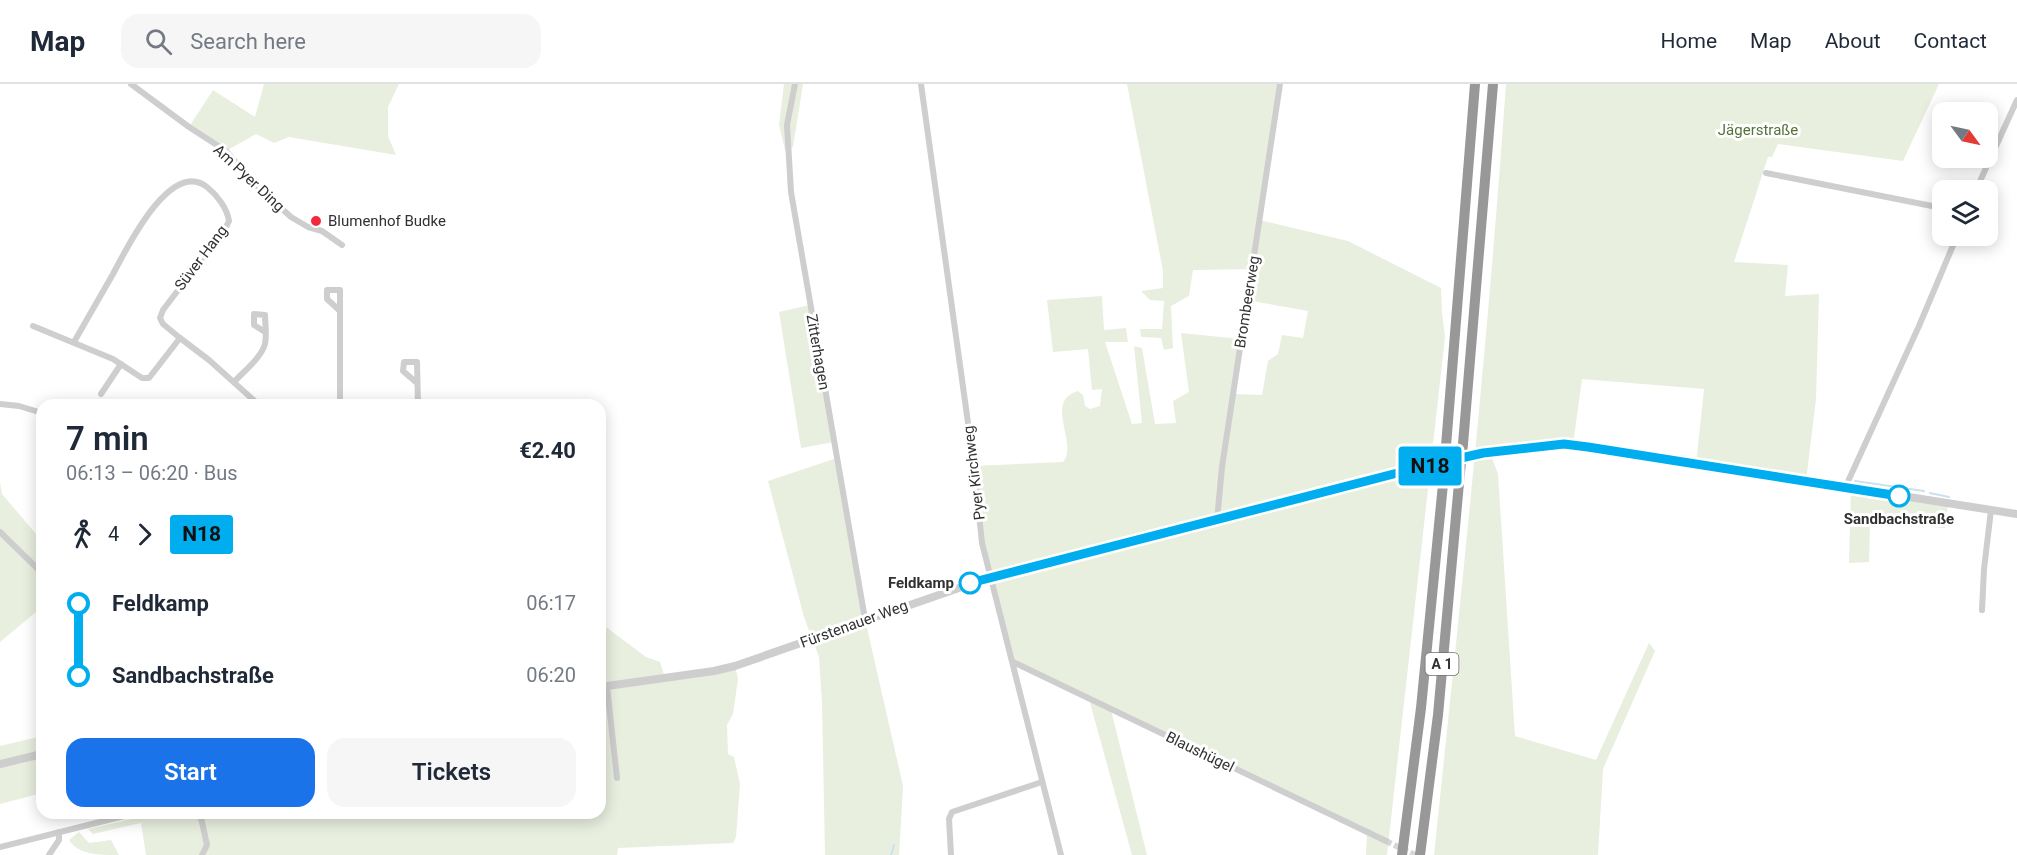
<!DOCTYPE html>
<html lang="en">
<head>
<meta charset="utf-8">
<style>
	body { margin:0; font-family:Roboto,sans-serif; background:#f6f6f7; color:#1f2937; height:100vh; display:flex; flex-direction:column; font-size:22px; white-space:nowrap }
	* { box-sizing:border-box; margin:0 }
	p { font-size:20px; color:#747a83 }
	.icon { flex:none; width:33px; height:33px; fill:none; stroke:currentColor; stroke-width:2; stroke-linecap:round; stroke-linejoin:round }
	.map { position:relative; flex:1; overflow:hidden }
	.panel { position:absolute; left:36px; top:315px; width:570px; height:420px; display:flex; flex-direction:column; background:#fff; border-radius:18px; box-shadow:0 3px 15px #0003 }
	.panel>* { flex:none }
	.badge { padding:0 12px; border-radius:4px; font-size:21px; line-height:39px }
	.needle { width:39px; rotate:123deg }
	.buttons { position:absolute; left:1932px; top:18px; display:grid; gap:12px }
	.buttons a { display:grid; place-items:center; width:66px; height:66px; border-radius:12px; background:#fff; box-shadow:0 3px 15px #0003; font-size:30px }
	.map>.badge { position:absolute; translate:-50% -50%; box-shadow:0 0 0 3px #fff }
	.legs { display:flex; align-items:center; gap:9px; height:66px; padding:0 30px; font-size:20px }
	.legs p { margin-inline-start:auto }
	.summary { display:flex; align-items:center; justify-content:space-between; height:102px; padding:0 30px }
	h1 { font-size:33px; font-weight:600; line-height:45px }
	.primary-button { display:flex; gap:12px; margin-top:auto; padding:12px 30px }
	.primary-button a { flex:1; height:69px; border-radius:18px; background:#1a73e8; color:#fff; font-size:24px; font-weight:600; line-height:69px; text-align:center }
	.primary-button a+a { background:#f6f6f7; color:#1f2937 }
	ul { padding:0 30px; list-style:none }
	li { display:flex; align-items:center; gap:21px; height:72px; font-size:22px }
	li i { display:grid; place-items:center; width:9px; height:100%; margin:0 8px; background:currentColor }
	li i::after { content:''; width:15px; height:15px; margin:-8px; border:4px solid; border-radius:50%; background:#fff }
	li p { margin-inline-start:auto }
	li:first-child i { background:linear-gradient(#0000 50%,currentColor 0) }
	li:last-child i { background:linear-gradient(currentColor 50%,#0000 0) }
	header { display:flex; align-items:center; gap:36px; box-sizing:border-box; height:84px; padding:0 30px; background:#fff; border-bottom:2px solid #e0e1e3 }
	header strong { font-size:28px }
	nav { display:flex; gap:33px; margin-inline-start:auto; font-size:21px }
	.search { width:420px; height:54px; background:#f6f6f7; display:flex; align-items:center; gap:15px; box-sizing:border-box; padding:0 21px; border-radius:18px; color:#747a83; font-size:22px }
	.map>svg:first-child { display:block }
	.green { fill:#e8efdf }
	.lines { fill:none; stroke-linecap:round; stroke-linejoin:round }
	.stream { stroke:#cae2ef; stroke-width:2 }
	.minor-tunnel { stroke:#d6d6d6; stroke-width:6; stroke-dasharray:6 3; stroke-linecap:butt }
	.minor { stroke:#cecece; stroke-width:6 }
	.tertiary { stroke:#cecece; stroke-width:8 }
	.motorway { stroke:#989898; stroke-width:10 }
	.motorway-bridge { stroke:#989898; stroke-width:10 }
	.line-1-casing { stroke:#fff; stroke-width:14 }
	.line-1 { stroke:#00adef; stroke-width:9 }
	.poi-dot { fill:#f12a3d; stroke:#fff; stroke-width:2 }
	.stop-1-dot { fill:#fff; stroke:#00adef; stroke-width:3 }
	.labels { text-anchor:middle; dominant-baseline:central; stroke-width:6; stroke-linejoin:round; paint-order:stroke }
	.shield { fill:#fff; stroke:#6f6f6f; stroke-width:1.5 }
	.shield-label { font-size:14px; font-weight:bold; fill:#313131 }
	.park-label { font-size:15px; fill:#55713b; stroke:#fff }
	.street-label { font-size:15px; fill:#313131; stroke:#fff }
	.poi-label { font-size:15px; fill:#313131; stroke:#fff; text-anchor:start }
	.stop-label { font-size:15px; font-weight:bold; fill:#313131; stroke:#fff }
</style>
</head>
<body>
<header>
<strong>Map</strong>
<div class="search"><svg class="icon" aria-label="search" viewBox="0 0 24 24"><circle cx="10" cy="10" r="6"/><path d="M15 15l6 6"/></svg>Search here</div>
<nav><a>Home</a><a>Map</a><a>About</a><a>Contact</a></nav>
</header>
<div class="map">
<svg width="2017" height="771" viewBox="0 0 2017 771">
	<rect width="100%" height="100%" fill="#fff"/>
	<!-- green -->
	<g class="green">
		<polygon points="264,0 399,0 388,23 388,52 396,71 289,53 274,59 256,50 226,67 189,43 213,6 255,33"/>
		<polygon points="784,0 803,0 793,63 785,66 779,41"/>
		<path d="M 1127,0 L 1278,0 L 1259,136 L 1348,157 L 1441,204 L 1442,229 L 1445,253 L 1387,771 L 1366,771 L 1367,748 L 1111,626 L 1147,771 L 1132,771 L 1089,615 L 1013,578 L 988,487 L 974,382 L 1063,378 C 1079,360 1043,317 1078,307 L 1083,311 L 1085,322 L 1090,325 L 1100,322 L 1102,305 L 1092,306 L 1088,265 L 1053,268 L 1047,216 L 1102,212 L 1104,246 L 1126,244 L 1128,258 L 1105,258 L 1132,340 L 1142,339 L 1134,262 L 1142,264 L 1155,340 L 1176,339 L 1173,317 L 1189,308 L 1181,249 L 1241,255 L 1233,310 L 1262,311 L 1268,277 L 1278,270 L 1282,251 L 1303,254 L 1308,227 L 1252,217 L 1257,185 L 1193,186 L 1189,212 L 1171,222 L 1173,264 L 1164,266 L 1161,254 L 1141,253 L 1140,245 L 1162,245 L 1164,217 L 1150,216 L 1141,207 L 1163,204 L 1163,187 Z"/>
		<path d="M 1506,0 L 1939,0 L 1903,77 L 1778,60 L 1772,73 L 1768,73 L 1734,178 L 1788,181 L 1785,212 L 1819,210 L 1816,315 L 1806,397 L 1696,380 L 1704,305 L 1582,295 L 1573,361 L 1484,370 L 1492,374 L 1498,390 L 1515,652 L 1596,676 L 1649,559 L 1655,567 L 1603,685 L 1598,771 L 1434,771 C 1461,514 1488,258 1506,0 Z"/>
		<polygon points="810,221 865,535 903,702 899,771 825,771 822,619 819,573 804,533 768,397 837,374 834,358 801,364 779,228"/>
		<polygon points="0,398 2,410 42,457 42,489 0,448"/>
		<polygon points="1851,405 1948,419 1945,444 1870,439 1869,478 1849,479"/>
		<polygon points="0,450 42,491 42,523 0,558"/>
		<polygon points="602,540 646,573 660,578 665,594 735,582 738,595 733,630 727,641 728,670 734,673 740,700 736,753 733,759 618,764 617,771 146,771 141,739 93,750 88,745 159,729 600,729 600,550 604,546"/>
		<polygon points="42,652 42,709 0,720 0,662"/>
		<path d="M 79,748 L 89,759 L 111,756 L 119,771 C 98,771 79,771 69,756 Z"/>
	</g>
	<g class="lines">
		<!-- stream -->
		<g class="stream">
			<polyline points="1855,397 1924,407"/>
			<polyline points="1930,409 1949,413"/>
			<polyline points="891,771 894,761"/>
		</g>
		<!-- minor-tunnel -->
		<polyline class="minor-tunnel" points="1386,757 1415,771"/>
		<!-- minor -->
		<g class="minor">
			<polyline points="131,0 189,43 226,67 256,101 291,133 308,143 322,147 342,161"/>
			<polyline points="795,0 787,41 791,108 865,535"/>
			<polyline points="921,0 974,382 982,459 1061,771"/>
			<polyline points="1766,89 1942,124"/>
			<polyline points="1976,106 2017,16"/>
			<polyline points="339,226 327,215 327,206 340,206 340,321"/>
			<path d="M 33,242 L 113,275 L 142,294 L 149,294 L 180,254 L 163,240 L 160,234 L 163,226 L 226,143 L 229,137 C 227,124 217,111 207,103 C 170,74 126,166 113,190 C 100,213 87,235 74,258"/>
			<polyline points="180,254 209,276 259,321"/>
			<path d="M 234,298 C 244,287 261,274 265,260 C 267,251 265,240 265,231 L 254,230 L 254,241 L 265,248"/>
			<polyline points="417,299 403,287 404,278 417,278 418,321"/>
			<polyline points="101,310 121,280"/>
			<polyline points="0,320 19,322 42,329"/>
			<polyline points="1845,404 1919,242 1957,152"/>
			<polyline points="1217,436 1222,383 1280,0"/>
			<polyline points="0,448 42,489"/>
			<polyline points="1982,526 1984,485 1991,426"/>
			<polyline points="1013,578 1386,757"/>
			<polyline points="607,602 617,694"/>
			<polyline points="200,729 207,761 202,771"/>
			<polyline points="0,763 136,729"/>
			<polyline points="49,771 59,756 59,748"/>
			<polyline points="951,771 949,735 952,728 1042,698"/>
		</g>
		<!-- tertiary -->
		<g class="tertiary">
			<polyline points="600,603 714,587 735,582 979,497 1413,385 1503,366 1564,360 1604,365 2017,430"/>
			<polyline points="0,680 42,670"/>
		</g>
		<!-- motorway -->
		<g class="motorway">
			<polyline points="1463,360 1493,0"/>
			<polyline points="1446,362 1475,0"/>
			<polyline points="1402,771 1421,624 1444,390"/>
			<polyline points="1420,771 1438,631 1460,388"/>
		</g>
		<!-- motorway-bridge -->
		<g class="motorway-bridge">
			<polyline points="1460,388 1463,360"/>
			<polyline points="1444,390 1446,362"/>
		</g>
	</g>
	<g class="lines">
		<defs>
			<polyline id="line-1" points="970,499 1413,385 1483,369 1564,360 1588,363 1899,412"/>
		</defs>
		<!-- line-1 casing -->
		<use href="#line-1" class="line-1-casing"/>
		<!-- line-1 -->
		<use href="#line-1" class="line-1"/>
	</g>
	<!-- markers -->
	<circle class="poi-dot" cx="316" cy="137" r="6"/>
	<g class="stop-1-dot">
		<circle cx="1899" cy="412" r="10"/>
		<circle cx="970" cy="499" r="10"/>
	</g>
	<g class="labels">
		<!-- shield labels -->
		<rect class="shield" x="1425.5" y="569" width="33" height="22" rx="4.5"/>
		<g class="shield-label">
			<text x="1442" y="580">A 1</text>
		</g>
		<!-- park labels -->
		<g class="park-label">
			<text x="1758" y="46">Jägerstraße</text>
		</g>
		<!-- street labels -->
		<g class="street-label">
			<text transform="translate(249 94) rotate(43)">Am Pyer Ding</text>
			<text transform="translate(201 174) rotate(-53)">Süver Hang</text>
			<text transform="translate(1247 218) rotate(-81)">Brombeerweg</text>
			<text transform="translate(818 268) rotate(80)">Zitterhagen</text>
			<text transform="translate(974 389) rotate(-97)">Pyer Kirchweg</text>
			<text transform="translate(854 540) rotate(-20)">Fürstenauer Weg</text>
			<text transform="translate(1200 668) rotate(26)">Blaushügel</text>
		</g>
		<!-- poi labels -->
		<g class="poi-label">
			<text x="328" y="137">Blumenhof Budke</text>
		</g>
		<!-- stop labels -->
		<g class="stop-label">
			<text x="1899" y="435">Sandbachstraße</text>
			<text x="954" y="499" text-anchor="end">Feldkamp</text>
		</g>
	</g>
</svg>
<div class="buttons">
<a><svg class="needle" viewBox="-14 -14 28 28"><path d="M0-13l5 13h-10z" fill="#e53935"/><path d="M0 13l5-13h-10z" fill="#747a83"/></svg></a>
<a><svg class="icon" aria-label="layers" viewBox="0 0 24 24"><path d="M12 4l9 5-9 5-9-5zM3 14l9 5 9-5"/></svg></a>
</div>
<b class="badge" style="left:1430px;top:382px;background:#00adef;color:#111">N18</b>
<section class="panel">
<div class="summary"><div><h1>7 min</h1><p>06:13 – 06:20 · Bus</p></div><b>€2.40</b></div>
<div class="legs"><svg class="icon" aria-label="walk" viewBox="0 0 24 24"><circle cx="13" cy="4" r="2"/><path d="M13 8l-2 6 4 7M11 14l-3 7M7 12l3-4h3l4 4"/></svg>4<svg class="icon" aria-label="forward" viewBox="0 0 24 24"><path d="M9 5l7 7-7 7"/></svg><b class="badge" style="background:#00adef;color:#111">N18</b></div>
<ul>
<li><i style="color:#00adef"></i><b>Feldkamp</b><p>06:17</p></li>
<li><i style="color:#00adef"></i><b>Sandbachstraße</b><p>06:20</p></li>
</ul>
<div class="primary-button"><a>Start</a><a>Tickets</a></div>
</section>
</div>
</body>
</html>
